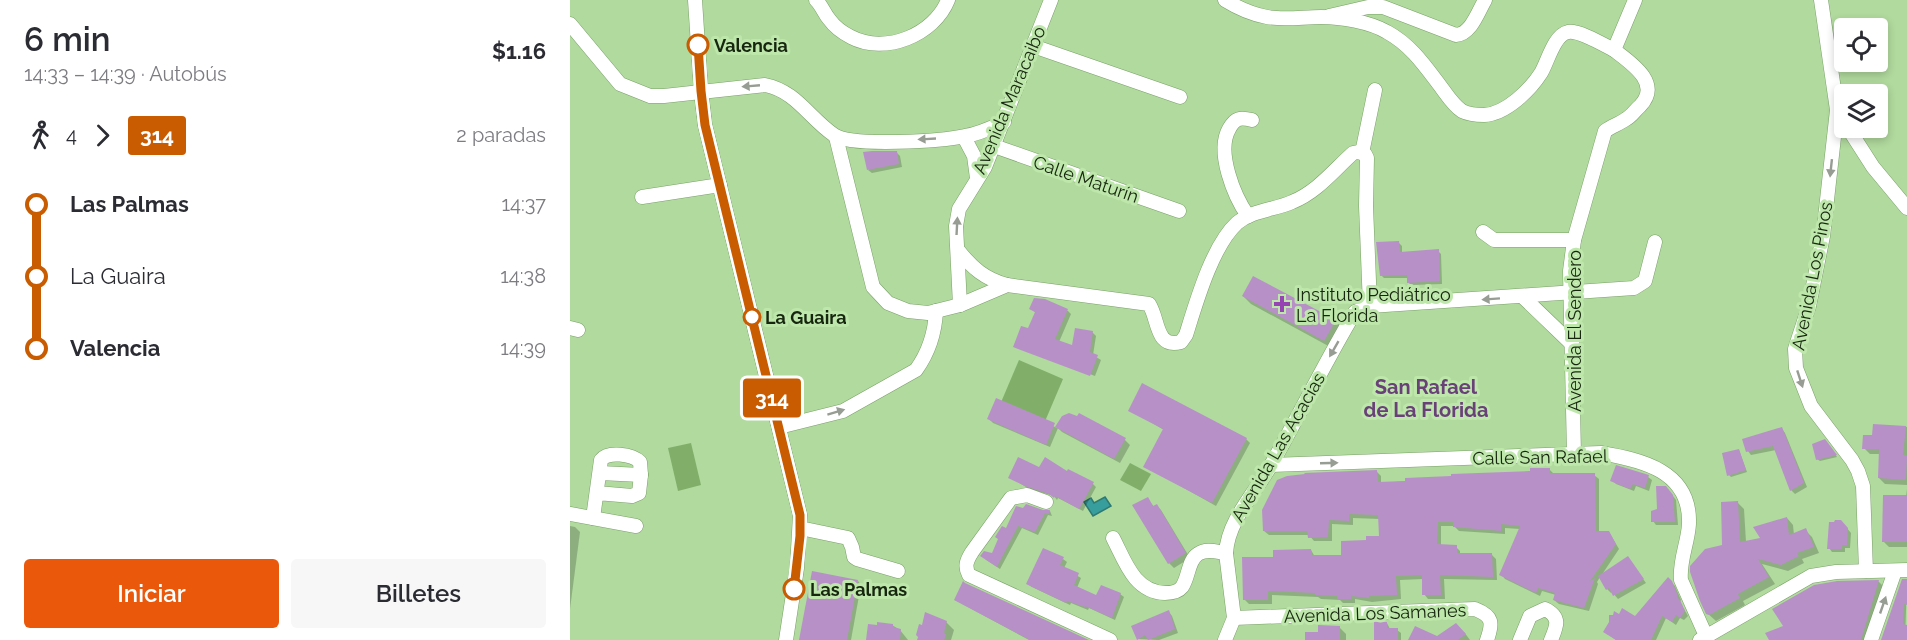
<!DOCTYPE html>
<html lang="es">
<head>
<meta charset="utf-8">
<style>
	body { margin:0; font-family:Raleway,sans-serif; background:#f7f7f7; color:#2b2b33; height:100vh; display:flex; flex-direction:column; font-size:22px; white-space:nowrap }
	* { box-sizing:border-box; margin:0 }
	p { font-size:20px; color:#7c7c81 }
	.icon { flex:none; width:33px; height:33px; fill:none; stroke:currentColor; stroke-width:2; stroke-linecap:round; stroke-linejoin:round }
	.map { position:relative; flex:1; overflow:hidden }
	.sheet { display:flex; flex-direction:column; background:#fff; width:570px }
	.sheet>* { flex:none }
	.badge { padding:0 12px; border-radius:4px; font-size:21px; line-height:39px }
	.controls { position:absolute; left:1264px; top:18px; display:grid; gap:12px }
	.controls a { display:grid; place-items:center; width:54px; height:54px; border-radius:6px; background:#fff; box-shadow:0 3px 9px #0003; font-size:30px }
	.map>.badge { position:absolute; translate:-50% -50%; box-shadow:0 0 0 3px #fff }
	.legs { display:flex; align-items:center; gap:9px; height:66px; padding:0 24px; font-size:20px }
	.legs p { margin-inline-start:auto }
	.head { display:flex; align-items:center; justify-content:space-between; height:102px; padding:0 24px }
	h1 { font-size:33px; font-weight:600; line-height:45px }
	.cta { display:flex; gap:12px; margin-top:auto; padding:12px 24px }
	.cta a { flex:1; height:69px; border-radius:6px; background:#ea580c; color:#fff; font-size:24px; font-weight:600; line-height:69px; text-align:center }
	.cta a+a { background:#f7f7f7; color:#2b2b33 }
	ul { padding:0 24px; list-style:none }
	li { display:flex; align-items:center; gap:21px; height:72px; font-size:22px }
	li i { display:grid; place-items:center; width:9px; height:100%; margin:0 8px; background:currentColor }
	li i::after { content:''; width:15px; height:15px; margin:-8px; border:4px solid; border-radius:50%; background:#fff }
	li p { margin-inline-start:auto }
	li:first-child i { background:linear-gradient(#0000 50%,currentColor 0) }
	li:last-child i { background:linear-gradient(currentColor 50%,#0000 0) }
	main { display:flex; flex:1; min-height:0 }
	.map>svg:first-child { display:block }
	.green { fill:#81af6a }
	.water { fill:#389d9d; stroke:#2e7972; stroke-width:1.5 }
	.shadow { fill:#0003 }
	.building { fill:#b890c8 }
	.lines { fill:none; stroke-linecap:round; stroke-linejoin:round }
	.minor-casing { stroke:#7aa168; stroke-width:15 }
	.minor { stroke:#fff; stroke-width:14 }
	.oneway { fill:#979d93 }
	.line-1-casing { stroke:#fff; stroke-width:14 }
	.line-1 { stroke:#c95b00; stroke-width:9 }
	.stop-1-dot { fill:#fff; stroke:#c95b00; stroke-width:3 }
	.poi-dot { fill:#9644b3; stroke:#bee7ab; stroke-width:2 }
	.labels { text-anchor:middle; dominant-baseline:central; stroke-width:6; stroke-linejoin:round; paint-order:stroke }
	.stop-label { font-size:18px; font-weight:bold; fill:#17260f; stroke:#bee7ab; text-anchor:start }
	.street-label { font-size:18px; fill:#17260f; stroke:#bee7ab }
	.poi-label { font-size:18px; fill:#17260f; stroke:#bee7ab; text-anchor:start }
	.neighbourhood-label { font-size:20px; font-weight:bold; fill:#694078; stroke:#bee7ab }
</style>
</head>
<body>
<main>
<section class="sheet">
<div class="head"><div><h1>6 min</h1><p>14:33 – 14:39 · Autobús</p></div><b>$1.16</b></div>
<div class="legs"><svg class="icon" aria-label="walk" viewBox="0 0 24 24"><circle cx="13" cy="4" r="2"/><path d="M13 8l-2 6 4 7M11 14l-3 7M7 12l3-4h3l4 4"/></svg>4<svg class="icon" aria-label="forward" viewBox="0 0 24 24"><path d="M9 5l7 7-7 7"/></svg><b class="badge" style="background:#c95b00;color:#fff">314</b><p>2 paradas</p></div>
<ul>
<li><i style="color:#c95b00"></i><b>Las Palmas</b><p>14:37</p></li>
<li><i style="color:#c95b00"></i><span>La Guaira</span><p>14:38</p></li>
<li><i style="color:#c95b00"></i><b>Valencia</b><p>14:39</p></li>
</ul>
<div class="cta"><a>Iniciar</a><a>Billetes</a></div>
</section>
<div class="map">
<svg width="1337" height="640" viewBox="0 0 1337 640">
	<rect width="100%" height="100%" fill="#b1da9e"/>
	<!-- green -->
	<g class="green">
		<polygon points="449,360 493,379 473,426 429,407"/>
		<polygon points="121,443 131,485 108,491 98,448"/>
		<polygon points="560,463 581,474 571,491 550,480"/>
	</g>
	<!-- water -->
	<polygon class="water" points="535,497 541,506 523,516 514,502 521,498 524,503"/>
	<!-- shadow -->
	<g class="shadow">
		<polygon points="326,152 330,156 332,167 302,173 298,170"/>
		<polygon points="829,243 832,246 832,253 868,251 871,254 872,284 841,285 838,282 838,278 814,278 811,275"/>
		<polygon points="683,278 766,321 773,328 762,348 681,304 673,296"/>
		<polygon points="474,301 498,311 501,314 489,342 504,347 522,332 526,336 523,355 531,360 525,376 445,346 459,330 466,313 461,309"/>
		<polygon points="427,400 487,428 555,440 560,445 550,463 492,432 488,428 480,447 423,423 419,419"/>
		<polygon points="560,410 676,439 680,443 646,506 575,466 594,430"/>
		<polygon points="1304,426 1337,427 1337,485 1315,484 1309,478 1310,454 1300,454 1294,448 1304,437"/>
		<polygon points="1212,429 1215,433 1237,487 1225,494 1221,490 1206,450 1181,455 1178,451"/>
		<polygon points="1257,443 1267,457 1250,461 1247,459"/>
		<polygon points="1169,450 1177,472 1161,477 1159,475"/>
		<polygon points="469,469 498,473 523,484 526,487 513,511 488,498 487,500 484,496 459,489 440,477"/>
		<polygon points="979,469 984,474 1024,475 1029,479 1029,532 1039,532 1049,549 1031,576 1058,558 1076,583 1048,599 1042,592 1041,593 1037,589 1030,577 1027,582 1028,584 1019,611 989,604 984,600 986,595 972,591 970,596 935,579 931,574 950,529 935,528 935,534 889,531 884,526 871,526 871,546 886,547 890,551 890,555 921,554 926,559 927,580 874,579 875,599 858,599 854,594 854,579 830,580 831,599 802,602 785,599 785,603 773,603 770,600 751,599 748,597 702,595 702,604 679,604 674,599 704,558 741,550 745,557 772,557 810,537 810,519 783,518 783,525 762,524 762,541 744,541 739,535 699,535 694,531 807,472 811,476 811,483 961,472"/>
		<polygon points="1078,477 1082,480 1079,491 1066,486 1064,491 1046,484 1042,480"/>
		<polygon points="1337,489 1337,547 1319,547 1313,541 1336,497"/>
		<polygon points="1100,492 1106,500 1108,525 1086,525 1083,521"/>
		<polygon points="577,498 584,507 586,505 591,510 620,558 604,568 599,563"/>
		<polygon points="1168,503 1174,509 1176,542 1192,539 1217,518 1223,525 1224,535 1235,530 1242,537 1249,553 1232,559 1234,563 1218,571 1192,564 1205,584 1173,601 1175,605 1146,621 1137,613 1153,547"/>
		<polygon points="480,511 482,516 478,515 468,535 452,528 430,569 415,559 423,555 436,530 473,512"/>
		<polygon points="1271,521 1281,533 1280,548 1275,548 1275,552 1262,552 1259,548"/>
		<polygon points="0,526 5,527 10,532 0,609"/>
		<polygon points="493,559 497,562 494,568 511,578 507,588 527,597 550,594 554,597 545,620 519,608 518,610 501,603 500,605 462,587 458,584"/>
		<polygon points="1098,579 1105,586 1111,600 1110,602 1118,616 1114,620 1110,618 1106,625 1096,618 1086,640 1046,640 1035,632 1065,618"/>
		<polygon points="1337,580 1335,640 1312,640"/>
		<polygon points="288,581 291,585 281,640 231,640"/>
		<polygon points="1308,581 1313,586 1296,640 1201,640"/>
		<polygon points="385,600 515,640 459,640"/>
		<polygon points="599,612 602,616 608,633 589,640 568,639"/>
		<polygon points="376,622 384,630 381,640 348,640"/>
		<polygon points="817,623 820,629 827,630 831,633 831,640 805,640"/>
		<polygon points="322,625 330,630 338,640 297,640"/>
		<polygon points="769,627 776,634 776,640 736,640"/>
		<polygon points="894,632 900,640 841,640 868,638"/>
	</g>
	<!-- building -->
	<g class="building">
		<polygon points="302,151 327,151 329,164 297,170 293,152"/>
		<polygon points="829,241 830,252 869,249 870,281 837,283 837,275 810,276 806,242"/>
		<polygon points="683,276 766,320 754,341 672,296"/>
		<polygon points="464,298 475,299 498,309 485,339 502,345 505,328 523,331 520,352 528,355 520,376 443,347 451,326 458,328 465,312 459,309"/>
		<polygon points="572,383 677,438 642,503 573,467 593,429 558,411"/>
		<polygon points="426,398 485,423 476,445 417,419"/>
		<polygon points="499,413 507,416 509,413 556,438 544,459 485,427 492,416"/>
		<polygon points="1303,424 1336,426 1333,455 1337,456 1336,480 1308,478 1309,449 1292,449 1293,435 1302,435"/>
		<polygon points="1212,427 1234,483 1220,491 1203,446 1176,452 1172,439"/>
		<polygon points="1255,439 1267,455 1246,460 1242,444"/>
		<polygon points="1169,449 1176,470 1157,476 1152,453"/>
		<polygon points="448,457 469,467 475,457 497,471 498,469 524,482 509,509 485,496 484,498 479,494 455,486 438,478"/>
		<polygon points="1046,465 1079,475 1075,488 1063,484 1060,489 1040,481"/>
		<polygon points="960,468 980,468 980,473 1025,473 1026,531 1039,531 1046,544 1020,581 1025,578 1014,608 983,600 985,593 968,588 966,593 929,575 950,526 931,524 931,531 883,527 883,522 868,522 867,544 887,545 887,553 922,553 923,577 870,575 871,595 852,595 852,575 826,576 827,595 799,596 799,598 781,596 781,599 767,599 767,596 745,595 745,593 698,591 698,600 673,600 672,557 703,557 703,550 741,549 742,555 771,555 771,541 796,540 796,536 809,536 808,515 779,514 779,521 759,520 758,537 738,538 737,531 693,531 692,510 707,480 717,476 735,474 734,473 807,470 808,482 835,481 835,478 881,476 881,474 960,471"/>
		<polygon points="1086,486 1096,486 1103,495 1105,522 1081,522 1081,511 1087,509"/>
		<polygon points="1313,495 1337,495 1337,542 1312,542"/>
		<polygon points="578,497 583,506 587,504 616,553 598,564 562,505"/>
		<polygon points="1168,501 1170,542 1190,538 1183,527 1217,517 1219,535 1236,528 1244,547 1227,553 1229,556 1211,565 1188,559 1199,577 1168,594 1170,598 1139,615 1136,614 1130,601 1120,572 1120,566 1135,549 1152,545 1151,502"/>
		<polygon points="456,504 473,510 480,510 479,514 475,513 465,532 448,526 427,567 410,556 414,551 422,553 428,539 425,537 430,529 432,526 436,528 446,506 453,508"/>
		<polygon points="1265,520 1271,520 1278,528 1277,545 1272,545 1272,549 1257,549 1259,522 1264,522"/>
		<polygon points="473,548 494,557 490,565 509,573 504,585 526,595 531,585 551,593 542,618 515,606 515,607 497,601 496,603 456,584"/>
		<polygon points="1058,556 1074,579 1043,596 1039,588 1036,590 1028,576"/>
		<polygon points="242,571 288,580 277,640 229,640"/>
		<polygon points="1098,577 1102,581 1108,596 1107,597 1110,600 1115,611 1110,618 1106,615 1102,622 1092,616 1081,640 1046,640 1033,632 1039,622 1039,615 1043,615 1044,611 1049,614 1052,608 1065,616"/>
		<polygon points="1332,579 1337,579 1337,605 1334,604 1333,624 1337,625 1337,640 1311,640"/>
		<polygon points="1309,580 1291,640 1199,640 1195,633 1213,626 1202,609 1244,585 1267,581"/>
		<polygon points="393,581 395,583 519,640 460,640 384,600"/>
		<polygon points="599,610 605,629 578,640 575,635 567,640 561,626"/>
		<polygon points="355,612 377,621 374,632 376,635 374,640 347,640 348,637 346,635 349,624 352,625"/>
		<polygon points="307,622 323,624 323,627 331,629 330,640 296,640 298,624 307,625"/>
		<polygon points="804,622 817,622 817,628 828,628 828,640 804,640"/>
		<polygon points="886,623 896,634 888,640 838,640 845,626 867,636"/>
		<polygon points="748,625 770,626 770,640 735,640 735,632 748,632"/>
	</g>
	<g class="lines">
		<defs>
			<g id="minor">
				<polyline points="125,0 131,91 135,125 230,515 227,568 216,640"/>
				<path d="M 246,0 C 252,6 254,13 259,19 C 264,26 273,33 281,37 C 315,55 364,35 378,0"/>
				<path d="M 655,0 C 668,8 681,14 697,17 C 714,20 733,17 751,17 C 771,17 800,22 817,32 C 841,45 855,66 871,87 C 877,95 883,105 892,111 C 898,114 908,115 914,115 C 936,114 960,90 971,73 C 978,61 984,35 998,32 C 1009,30 1034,45 1044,50"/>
				<polyline points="1251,0 1267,110 1253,236 1239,306 1225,349 1226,368 1241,406 1282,460 1288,471 1293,486 1296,571"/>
				<path d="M 759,16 L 798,7 L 813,7 L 886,35 C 901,34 908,12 915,0"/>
				<path d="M 0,24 L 50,84 L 80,96 L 94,96 L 195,85 C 226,91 239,118 264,135 C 281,147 373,141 395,136 C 409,134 421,128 434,122"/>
				<polyline points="463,46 610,97"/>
				<polyline points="1278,128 1303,167 1337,208"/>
				<path d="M 266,137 L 303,287 L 318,303 L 338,311 L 358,313 L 390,305 L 437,285 L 579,304 C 589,319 585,349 611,342 L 616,335 C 626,303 642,246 667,223 C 683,210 704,210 722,202 C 747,192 764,170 783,153 L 788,152 L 795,154 L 797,158 L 796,206 L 800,306"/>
				<polyline points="394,137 404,156 407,178"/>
				<polyline points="424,146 609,211"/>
				<polyline points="792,153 805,90"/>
				<polyline points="72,197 150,185"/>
				<path d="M 678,216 C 664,196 646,152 659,129 C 665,118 670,117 682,120"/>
				<polyline points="913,232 924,240 1004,240"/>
				<path d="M 388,250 C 402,268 415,279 437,285"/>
				<polyline points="953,297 1003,345"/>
				<polyline points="390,305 386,226 389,209 415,167 481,0"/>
				<polyline points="0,328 8,330"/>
				<path d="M 209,427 L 273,411 L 346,370 C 359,352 365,333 366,311"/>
				<path d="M 1004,454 L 1000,271 L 1004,240 L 1035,131 C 1042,126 1049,124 1056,119 C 1062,116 1065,110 1070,106 C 1092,83 1061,63 1044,50 L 1065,0"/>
				<path d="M 701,465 L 1031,453 C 1072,460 1121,471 1119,524 C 1118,543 1109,561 1111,580 L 1136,636"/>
				<polyline points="30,473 71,475"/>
				<path d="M 476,502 L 457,495 L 441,498 L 402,552 C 397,560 394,566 399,575 L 540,640"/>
				<polyline points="0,514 66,526"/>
				<path d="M 23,518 L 31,460 C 38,451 62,454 70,462 L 71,475 L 69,493 L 62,496 L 27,493"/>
				<polyline points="230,528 278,538 282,547 284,557 287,559 328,571"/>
				<path d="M 543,538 C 555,561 564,592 595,593 C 601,593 608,592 612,587 C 619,577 618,560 628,554 C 636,548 647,552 656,553"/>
				<path d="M 664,618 L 905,609 C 923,616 923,623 917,640"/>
				<path d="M 655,640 L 664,618 L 656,553 C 658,520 685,493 701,465 C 730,414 755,362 785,312 L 800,306 L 1064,288 L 1075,281 L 1085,242"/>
				<path d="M 950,640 L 960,616 L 975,609 C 991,617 987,626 981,640"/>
				<polyline points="1130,640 1241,576 1266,572 1337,570"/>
				<polyline points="1301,640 1325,571"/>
			</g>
		</defs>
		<!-- minor casing -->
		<use href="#minor" class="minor-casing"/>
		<!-- minor -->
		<use href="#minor" class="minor"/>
	</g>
	<!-- one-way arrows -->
	<defs><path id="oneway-solid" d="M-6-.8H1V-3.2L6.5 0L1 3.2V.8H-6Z" transform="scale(1.5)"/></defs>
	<g class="oneway">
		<use href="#oneway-solid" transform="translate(181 86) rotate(175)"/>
		<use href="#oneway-solid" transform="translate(357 139) rotate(177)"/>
		<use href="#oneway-solid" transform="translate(1261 168) rotate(96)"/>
		<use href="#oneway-solid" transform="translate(387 226) rotate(-87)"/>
		<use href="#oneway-solid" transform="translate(921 299) rotate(176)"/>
		<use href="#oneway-solid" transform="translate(764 349) rotate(120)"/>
		<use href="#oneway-solid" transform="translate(1230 379) rotate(72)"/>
		<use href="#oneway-solid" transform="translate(266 412) rotate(-17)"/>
		<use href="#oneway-solid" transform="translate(759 463) rotate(-2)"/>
		<use href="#oneway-solid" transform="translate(1313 605) rotate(-71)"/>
	</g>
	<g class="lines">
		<defs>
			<polyline id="line-1" points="128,45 131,91 135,125 230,515 230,536 224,589"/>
		</defs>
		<!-- line-1 casing -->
		<use href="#line-1" class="line-1-casing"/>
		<!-- line-1 -->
		<use href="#line-1" class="line-1"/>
	</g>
	<!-- markers -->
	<g class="stop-1-dot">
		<circle cx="128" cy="45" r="10"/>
		<circle cx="182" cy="317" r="8"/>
		<circle cx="224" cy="589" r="10"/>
	</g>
	<path class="poi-dot" d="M709 295h6v6h6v6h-6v6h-6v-6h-6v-6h6z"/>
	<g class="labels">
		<!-- stop labels -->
		<g class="stop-label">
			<text x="144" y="45">Valencia</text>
			<text x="195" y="317">La Guaira</text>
			<text x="240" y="589">Las Palmas</text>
		</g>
		<!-- street labels -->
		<g class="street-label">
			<text transform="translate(439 100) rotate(-67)">Avenida Maracaibo</text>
			<text transform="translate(516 179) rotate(19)">Calle Maturín</text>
			<text transform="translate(1242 276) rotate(-79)">Avenida Los Pinos</text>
			<text transform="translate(1004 331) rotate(-90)">Avenida El Sendero</text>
			<text transform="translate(708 447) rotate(-60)">Avenida Las Acacias</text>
			<text transform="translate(970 457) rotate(-1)">Calle San Rafael</text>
			<text transform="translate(805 613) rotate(-2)">Avenida Los Samanes</text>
		</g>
		<!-- poi labels -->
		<g class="poi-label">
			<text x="726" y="294">Instituto Pediátrico<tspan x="726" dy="21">La Florida</tspan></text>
		</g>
		<!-- neighbourhood labels -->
		<g class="neighbourhood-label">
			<text x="856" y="387">San Rafael<tspan x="856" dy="23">de La Florida</tspan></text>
		</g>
	</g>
</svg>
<div class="controls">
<a><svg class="icon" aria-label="locate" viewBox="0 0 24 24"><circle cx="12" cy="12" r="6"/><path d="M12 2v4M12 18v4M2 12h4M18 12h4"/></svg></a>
<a><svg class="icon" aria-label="layers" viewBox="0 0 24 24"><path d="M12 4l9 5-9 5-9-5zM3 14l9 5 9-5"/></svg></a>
</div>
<b class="badge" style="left:202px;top:398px;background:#c95b00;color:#fff">314</b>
</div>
</main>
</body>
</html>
